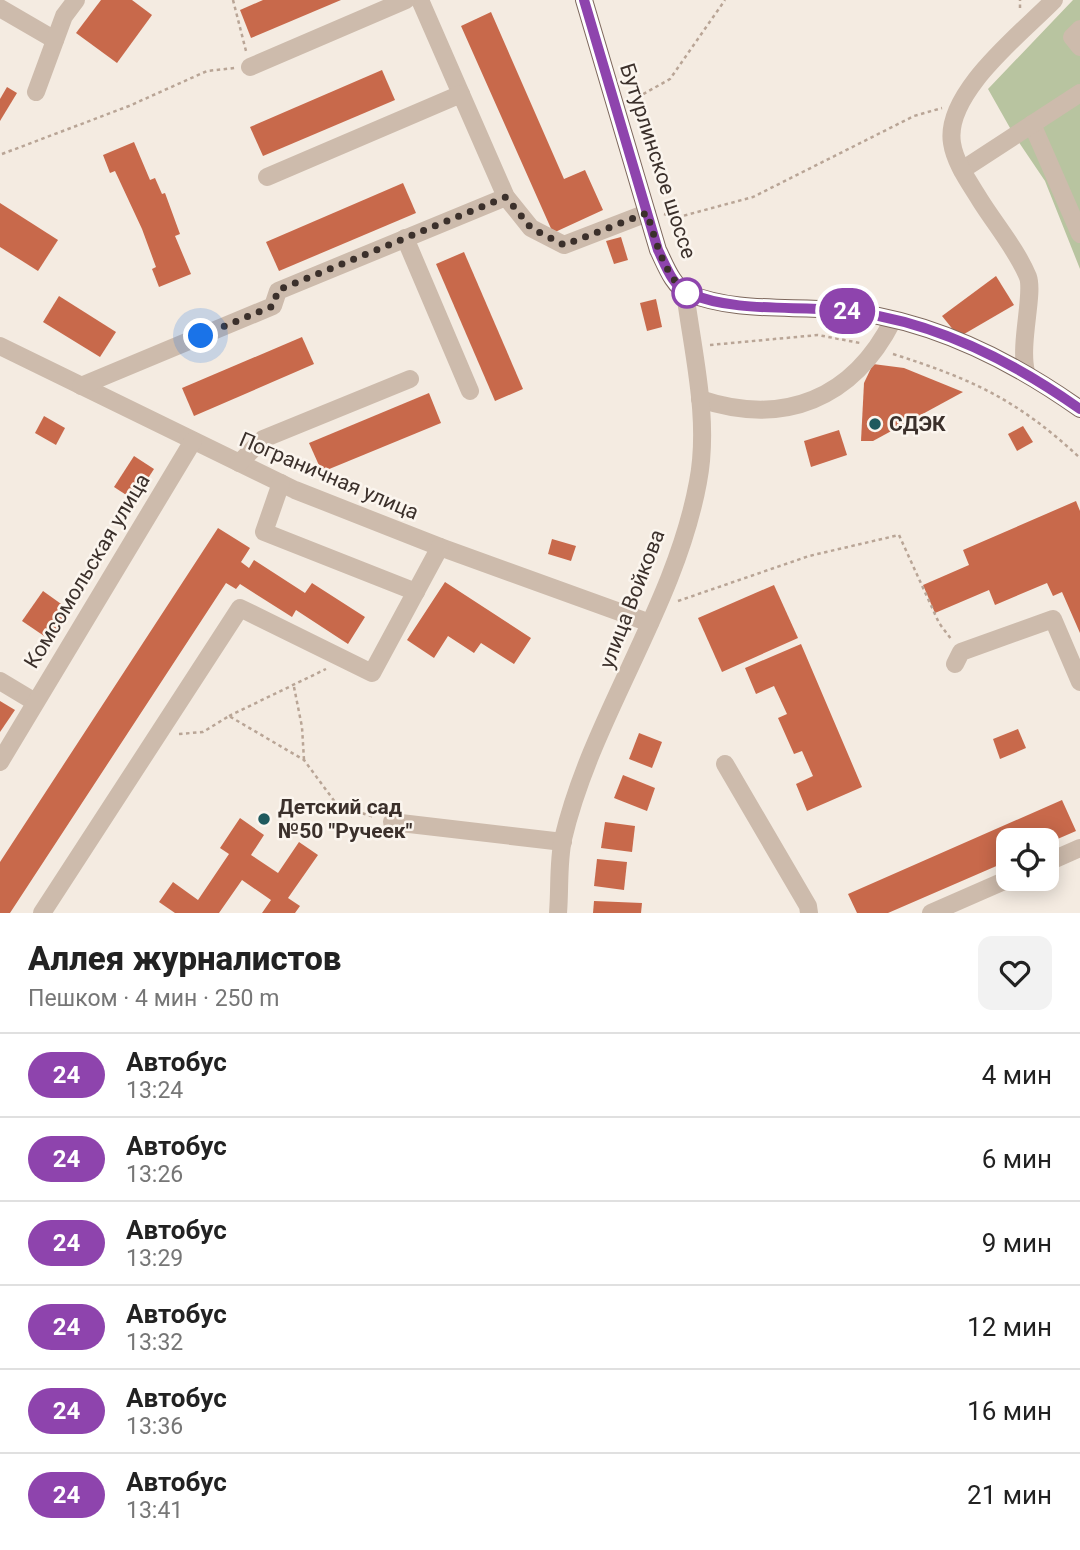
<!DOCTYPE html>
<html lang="ru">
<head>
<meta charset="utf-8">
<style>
	body { margin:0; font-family:Roboto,sans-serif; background:#f2f2f2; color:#222; height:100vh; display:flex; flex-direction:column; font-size:26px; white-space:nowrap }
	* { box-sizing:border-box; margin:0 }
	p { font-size:23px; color:#767676 }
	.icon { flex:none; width:38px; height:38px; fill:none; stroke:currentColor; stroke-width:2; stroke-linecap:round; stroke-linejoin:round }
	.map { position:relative; height:913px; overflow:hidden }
	.sheet { display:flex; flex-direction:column; background:#fff; flex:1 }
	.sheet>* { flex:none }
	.badge { padding:0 14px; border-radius:23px; font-size:24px; line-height:46px }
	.controls { position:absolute; left:996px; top:828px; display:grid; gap:14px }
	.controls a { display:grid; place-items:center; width:63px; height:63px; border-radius:14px; background:#fff; box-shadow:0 4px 18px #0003; font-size:35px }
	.you { position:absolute; width:35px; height:35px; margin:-18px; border:5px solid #fff; border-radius:50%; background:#1a73e8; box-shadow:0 0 0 10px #1a73e833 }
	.map>.badge { position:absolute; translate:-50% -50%; box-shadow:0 0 0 4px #fff }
	.round { display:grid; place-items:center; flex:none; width:74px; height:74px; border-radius:14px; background:#f2f2f2 }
	.head { display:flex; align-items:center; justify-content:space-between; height:119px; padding:0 28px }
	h1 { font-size:33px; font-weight:800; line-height:52px }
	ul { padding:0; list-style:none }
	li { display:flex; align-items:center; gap:21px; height:84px; padding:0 28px; border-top:2px solid #e0e0e0 }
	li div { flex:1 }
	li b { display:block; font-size:26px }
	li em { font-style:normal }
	li .badge { min-width:77px; font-weight:700; text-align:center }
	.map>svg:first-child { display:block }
	.green { fill:#b8c4a0 }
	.building { fill:#c8694b }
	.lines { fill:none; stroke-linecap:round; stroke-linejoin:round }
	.path { stroke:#b9a596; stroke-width:2.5; stroke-dasharray:3.5 3.5; stroke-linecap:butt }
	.minor { stroke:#cdbbac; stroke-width:18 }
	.major { stroke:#7d675c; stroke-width:18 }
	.line-casing { stroke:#fff; stroke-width:16 }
	.line { stroke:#8e44ad; stroke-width:10 }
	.walk { stroke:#3b302b; stroke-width:7; stroke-dasharray:0 12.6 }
	.stop-dot { fill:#fff; stroke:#8e44ad; stroke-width:3.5 }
	.poi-dot { fill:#1f5a5e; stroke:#fbf5ee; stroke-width:2.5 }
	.labels { text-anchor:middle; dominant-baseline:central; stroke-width:5; stroke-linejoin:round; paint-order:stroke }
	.street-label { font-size:21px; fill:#3b302b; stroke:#fbf5ee }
	.poi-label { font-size:21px; font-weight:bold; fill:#3b302b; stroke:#fbf5ee; text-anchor:start }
</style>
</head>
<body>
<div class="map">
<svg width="1080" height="913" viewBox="0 0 1080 913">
	<rect width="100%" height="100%" fill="#f4ebe1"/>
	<!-- green -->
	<polygon class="green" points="1073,0 1080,0 1080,269 1045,181 1014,135 988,89"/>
	<!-- building -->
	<g class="building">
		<polygon points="101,0 132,0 152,15 117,63 76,33"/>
		<polygon points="263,0 341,0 251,38 240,10"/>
		<polygon points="491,12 564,179 585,170 603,210 553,233 461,26"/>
		<polygon points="382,70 395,100 263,156 250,127"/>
		<polygon points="7,87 17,93 0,121 0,99"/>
		<polygon points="134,142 150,180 155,178 162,194 165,193 180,234 175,236 191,274 159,287 152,269 156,267 142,229 115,171 110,173 103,155"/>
		<polygon points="403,183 416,213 279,271 266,242"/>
		<polygon points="0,203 58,240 38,271 0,247"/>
		<polygon points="621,237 628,260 614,264 606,241"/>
		<polygon points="464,252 523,389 495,401 436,264"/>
		<polygon points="996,276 1014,305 959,337 942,316"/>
		<polygon points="59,296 116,332 100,357 43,322"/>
		<polygon points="656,299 662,327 647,331 640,303"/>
		<polygon points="302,337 314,364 194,416 182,388"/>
		<polygon points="873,364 904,368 963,392 873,441 861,441 864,383"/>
		<polygon points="429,393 441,423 322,472 309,443"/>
		<polygon points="44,416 65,428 56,445 35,433"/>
		<polygon points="1023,426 1033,442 1017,451 1008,434"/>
		<polygon points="839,430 847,455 811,467 804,441"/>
		<polygon points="134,456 154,469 134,500 114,487"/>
		<polygon points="1076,501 1080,511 1080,633 1062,592 1053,596 1047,583 995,605 989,590 935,613 923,585 969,565 963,550"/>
		<polygon points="218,528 250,548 241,562 249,568 254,560 305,593 312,583 365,617 348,644 296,610 292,617 240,584 236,589 226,583 10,913 0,913 0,862"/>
		<polygon points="552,539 576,546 571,561 548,554"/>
		<polygon points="445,582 531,638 514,664 481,643 474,653 448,636 434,658 407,640"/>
		<polygon points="774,585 798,638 722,672 698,618"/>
		<polygon points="43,591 71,611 50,640 22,621"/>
		<polygon points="801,644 862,787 807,811 796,784 813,776 802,751 794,754 778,718 787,714 774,686 756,694 745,668"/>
		<polygon points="0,701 15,710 0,732"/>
		<polygon points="1018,729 1026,748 1000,759 993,739"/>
		<polygon points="639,733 662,742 652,768 629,759"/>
		<polygon points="623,775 655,788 647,811 614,798"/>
		<polygon points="1062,800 1076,831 1046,844 1046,840 1008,840 1008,861 888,913 857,913 848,894"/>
		<polygon points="240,818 264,835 251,855 278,873 299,842 318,855 288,898 300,906 295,913 262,913 271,900 242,880 219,913 175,913 159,902 173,882 198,900 229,854 220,848"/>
		<polygon points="605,822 635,826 632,852 601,848"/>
		<polygon points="597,859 627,862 624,890 594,886"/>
		<polygon points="594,901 642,903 641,913 593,913"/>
	</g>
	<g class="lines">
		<!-- path -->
		<g class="path">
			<polyline points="233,0 246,51"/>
			<polyline points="1020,8 1020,0"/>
			<polyline points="631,101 670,79 725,0"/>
			<polyline points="2,154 129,106 207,71 235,68"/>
			<polyline points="664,214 675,218 753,197 914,116 942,108"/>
			<polyline points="710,345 818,335 860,343"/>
			<path d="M 893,354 C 972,379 1018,400 1080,458"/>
			<polyline points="678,601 809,556 899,535 939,623 951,639"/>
			<polyline points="294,687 302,727 304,760"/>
			<polyline points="229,716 326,669"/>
			<polyline points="179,734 203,732 229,716 304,760 338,806 375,817"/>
		</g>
		<!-- minor -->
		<g class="minor">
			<polyline points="420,0 461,94"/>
			<polyline points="0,8 55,40"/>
			<polyline points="1080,29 1072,37 1080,47"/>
			<polyline points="250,67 406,0"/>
			<polyline points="36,92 64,16 76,0"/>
			<polyline points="1032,124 1080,234"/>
			<polyline points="962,170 1080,93"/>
			<polyline points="267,177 461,94 506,197 531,228 564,245 647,213"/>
			<polyline points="405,238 470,391"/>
			<polyline points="0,346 295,490 440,547 650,623"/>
			<path d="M 1026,372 C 1019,344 1034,294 1028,277 C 1017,250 995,224 980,200 C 969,182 955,163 952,143 C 944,93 1022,33 1054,0"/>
			<polyline points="81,386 273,306 278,291 506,197"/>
			<path d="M 700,399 C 784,427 853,399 893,320"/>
			<polyline points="239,463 263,439 410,379"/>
			<polyline points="281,483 264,532 416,592"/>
			<polyline points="955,664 961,652 1053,619 1080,682"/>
			<polyline points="0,681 35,702"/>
			<polyline points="0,762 193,441"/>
			<polyline points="725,764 808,906 809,913"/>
			<polyline points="392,822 563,842"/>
			<polyline points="1046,863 1080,848"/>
			<polyline points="42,913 240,608 372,673 440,547"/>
			<path d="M 558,913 C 560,889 558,862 563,839 C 592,716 675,607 698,482 C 710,420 693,354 685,292"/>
			<polyline points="931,913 1011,878"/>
		</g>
		<!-- major -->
		<path class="major" d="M 584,0 L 658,250 C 665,264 673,287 688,293 C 733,312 788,306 836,310 C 925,317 1008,358 1080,409"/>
	</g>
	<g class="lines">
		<defs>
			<path id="line" d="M 584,0 L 658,250 C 665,264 673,287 688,293 C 733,312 788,306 836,310 C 925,317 1008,358 1080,409"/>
		</defs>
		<!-- line casing -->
		<use href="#line" class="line-casing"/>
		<!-- line -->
		<use href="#line" class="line"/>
		<!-- walk -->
		<path class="walk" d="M 201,336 L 273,306 L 278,290 L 506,197 L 531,228 L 564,245 L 647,213 C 656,241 663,274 687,293"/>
	</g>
	<!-- markers -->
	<circle class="stop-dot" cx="687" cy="293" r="14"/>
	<g class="poi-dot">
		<circle cx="875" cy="424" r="7"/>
		<circle cx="264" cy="819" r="7"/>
	</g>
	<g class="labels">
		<!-- street labels -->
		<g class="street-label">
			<text transform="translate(658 161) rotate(72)">Бутурлинское шоссе</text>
			<text transform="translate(329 476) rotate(23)">Пограничная улица</text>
			<text transform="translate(87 571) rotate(-59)">Комсомольская улица</text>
			<text transform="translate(632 599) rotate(-69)">улица Войкова</text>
		</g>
		<!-- poi labels -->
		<g class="poi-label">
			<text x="889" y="424">СДЭК</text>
			<text x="278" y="807">Детский сад<tspan x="278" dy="24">№50 "Ручеек"</tspan></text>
		</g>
	</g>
</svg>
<div class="controls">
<a><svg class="icon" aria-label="locate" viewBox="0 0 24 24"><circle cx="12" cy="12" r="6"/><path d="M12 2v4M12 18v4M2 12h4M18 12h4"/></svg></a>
</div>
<div class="you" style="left:201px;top:336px"></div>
<b class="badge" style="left:847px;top:311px;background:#8e44ad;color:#fff">24</b>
</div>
<section class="sheet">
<div class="head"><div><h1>Аллея журналистов</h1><p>Пешком · 4 мин · 250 m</p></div><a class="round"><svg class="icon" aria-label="heart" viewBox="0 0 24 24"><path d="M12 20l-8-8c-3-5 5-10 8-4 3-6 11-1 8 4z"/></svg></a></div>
<ul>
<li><span class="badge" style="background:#8e44ad;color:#fff">24</span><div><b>Автобус</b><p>13:24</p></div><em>4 мин</em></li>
<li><span class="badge" style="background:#8e44ad;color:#fff">24</span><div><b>Автобус</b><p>13:26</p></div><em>6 мин</em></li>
<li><span class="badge" style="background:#8e44ad;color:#fff">24</span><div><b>Автобус</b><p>13:29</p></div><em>9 мин</em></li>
<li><span class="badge" style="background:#8e44ad;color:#fff">24</span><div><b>Автобус</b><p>13:32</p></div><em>12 мин</em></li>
<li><span class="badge" style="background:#8e44ad;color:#fff">24</span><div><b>Автобус</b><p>13:36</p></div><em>16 мин</em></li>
<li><span class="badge" style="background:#8e44ad;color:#fff">24</span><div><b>Автобус</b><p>13:41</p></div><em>21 мин</em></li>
</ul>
</section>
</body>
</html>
